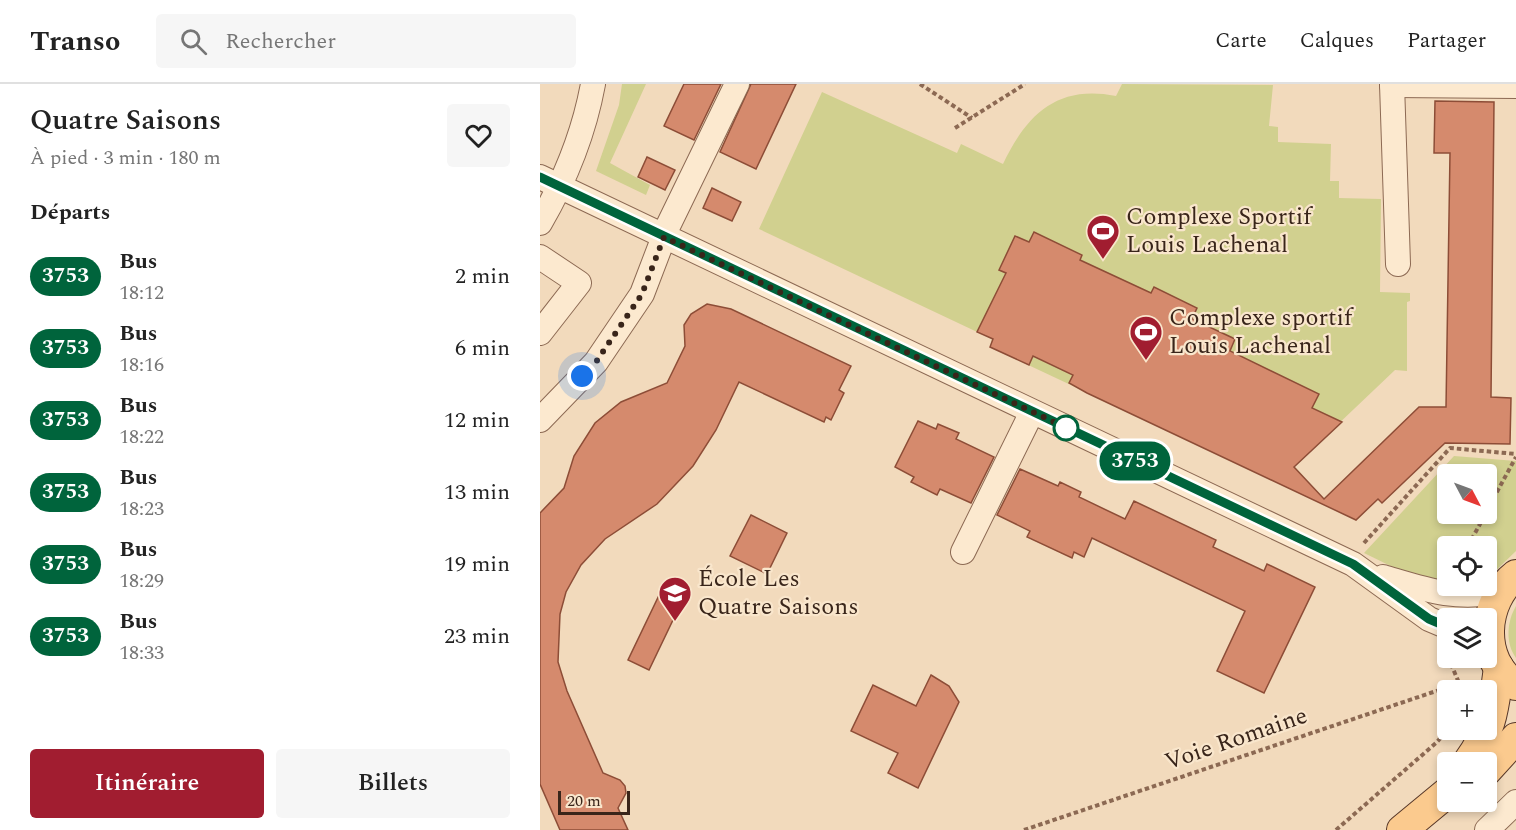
<!DOCTYPE html>
<html lang="fr">
<head>
<meta charset="utf-8">
<style>
	body { margin:0; font-family:Spectral,serif; background:#f6f6f6; color:#222; height:100vh; display:flex; flex-direction:column; font-size:22px; white-space:nowrap }
	* { box-sizing:border-box; margin:0 }
	p { font-size:20px; color:#767676 }
	.icon { flex:none; width:33px; height:33px; fill:none; stroke:currentColor; stroke-width:2; stroke-linecap:round; stroke-linejoin:round }
	.map { position:relative; flex:1; overflow:hidden }
	.side { display:flex; flex-direction:column; background:#fff; width:540px }
	.side>* { flex:none }
	.badge { padding:0 12px; border-radius:20px; font-size:21px; line-height:39px }
	.needle { width:39px; rotate:131deg }
	.buttons { position:absolute; left:897px; top:380px; display:grid; gap:12px }
	.buttons a { display:grid; place-items:center; width:60px; height:60px; border-radius:6px; background:#fff; box-shadow:0 3px 9px #0003; font-size:30px }
	.scale { position:absolute; left:18px; bottom:15px; width:72px; box-sizing:border-box; padding-left:6px; border:3px solid #39251a; border-top:0; font-size:16px; line-height:21px; white-space:nowrap; color:#39251a; -webkit-text-stroke:4px #f9e6cc; paint-order:stroke }
	.you { position:absolute; width:30px; height:30px; margin:-15px; border:4px solid #fff; border-radius:50%; background:#1a73e8; box-shadow:0 0 0 9px #1a73e833 }
	.map>.badge { position:absolute; translate:-50% -50%; box-shadow:0 0 0 3px #fff }
	h2 { padding:0 30px; font-size:22px; line-height:54px }
	.round { display:grid; place-items:center; flex:none; width:63px; height:63px; border-radius:6px; background:#f6f6f6 }
	.overview { display:flex; align-items:center; justify-content:space-between; height:102px; padding:0 30px }
	h1 { font-size:28px; font-weight:600; line-height:45px }
	.primary-button { display:flex; gap:12px; margin-top:auto; padding:12px 30px }
	.primary-button a { flex:1; height:69px; border-radius:6px; background:#a11d30; color:#fff; font-size:24px; font-weight:600; line-height:69px; text-align:center }
	.primary-button a+a { background:#f6f6f6; color:#222 }
	ul { padding:0; list-style:none }
	li { display:flex; align-items:center; gap:18px; height:72px; padding:0 30px }
	li div { flex:1 }
	li b { display:block; font-size:22px }
	li em { font-style:normal }
	li .badge { min-width:66px; font-weight:700; text-align:center }
	header { display:flex; align-items:center; gap:36px; box-sizing:border-box; height:84px; padding:0 30px; background:#fff; border-bottom:2px solid #e0e0e0 }
	header strong { font-size:28px }
	nav { display:flex; gap:33px; margin-inline-start:auto; font-size:21px }
	.search { width:420px; height:54px; background:#f6f6f6; display:flex; align-items:center; gap:15px; box-sizing:border-box; padding:0 21px; border-radius:6px; color:#767676; font-size:22px }
	main { display:flex; flex:1; min-height:0 }
	.map>svg:first-child { display:block }
	.green { fill:#d1d08f; fill-rule:evenodd }
	.building { fill:#d58a6d; stroke:#8d4d37; stroke-width:1.5 }
	.lines { fill:none; stroke-linecap:round; stroke-linejoin:round }
	.minor-casing { stroke:#8c6953; stroke-width:26 }
	.major-casing { stroke:#583829; stroke-width:32 }
	.path { stroke:#8c6953; stroke-width:4; stroke-dasharray:4.5 3; stroke-linecap:butt }
	.minor { stroke:#fce9cf; stroke-width:24 }
	.major { stroke:#fbca8e; stroke-width:30 }
	.line-casing { stroke:#fff; stroke-width:14 }
	.line { stroke:#00643c; stroke-width:9 }
	.walk { stroke:#39251a; stroke-width:6; stroke-dasharray:0 10.8 }
	.stop-dot { fill:#fff; stroke:#00643c; stroke-width:3 }
	.labels { text-anchor:middle; dominant-baseline:central; stroke-width:4.5; stroke-linejoin:round; paint-order:stroke }
	.poi-label { font-size:24px; fill:#39251a; stroke:#f9e6cc; text-anchor:start }
	.street-label { font-size:24px; fill:#39251a; stroke:#f9e6cc }
</style>
</head>
<body>
<header>
<strong>Transo</strong>
<div class="search"><svg class="icon" aria-label="search" viewBox="0 0 24 24"><circle cx="10" cy="10" r="6"/><path d="M15 15l6 6"/></svg>Rechercher</div>
<nav><a>Carte</a><a>Calques</a><a>Partager</a></nav>
</header>
<main>
<section class="side">
<div class="overview"><div><h1>Quatre Saisons</h1><p>À pied · 3 min · 180 m</p></div><a class="round"><svg class="icon" aria-label="heart" viewBox="0 0 24 24"><path d="M12 20l-8-8c-3-5 5-10 8-4 3-6 11-1 8 4z"/></svg></a></div>
<h2>Départs</h2>
<ul>
<li><span class="badge" style="background:#00643c;color:#fff">3753</span><div><b>Bus</b><p>18:12</p></div><em>2 min</em></li>
<li><span class="badge" style="background:#00643c;color:#fff">3753</span><div><b>Bus</b><p>18:16</p></div><em>6 min</em></li>
<li><span class="badge" style="background:#00643c;color:#fff">3753</span><div><b>Bus</b><p>18:22</p></div><em>12 min</em></li>
<li><span class="badge" style="background:#00643c;color:#fff">3753</span><div><b>Bus</b><p>18:23</p></div><em>13 min</em></li>
<li><span class="badge" style="background:#00643c;color:#fff">3753</span><div><b>Bus</b><p>18:29</p></div><em>19 min</em></li>
<li><span class="badge" style="background:#00643c;color:#fff">3753</span><div><b>Bus</b><p>18:33</p></div><em>23 min</em></li>
</ul>
<div class="primary-button"><a>Itinéraire</a><a>Billets</a></div>
</section>
<div class="map">
<svg width="976" height="746" viewBox="0 0 976 746">
	<rect width="100%" height="100%" fill="#f2dabc"/>
	<!-- green -->
	<g class="green">
		<polygon points="82,0 106,0 70,79 110,101 106,111 56,87 79,21"/>
		<path d="M 582,0 L 733,1 L 729,42 L 738,43 L 738,58 L 791,60 L 790,97 L 799,97 L 799,114 L 841,115 L 840,208 L 870,209 L 870,217 L 867,218 L 867,287 L 855,286 L 754,382 L 763,392 L 750,404 L 450,263 L 452,255 L 219,145 L 282,8 L 417,69 L 421,60 L 463,80 C 486,32 516,0 576,12 Z"/>
		<path d="M 914,372 L 976,377 L 976,467 L 947,495 L 946,462 L 908,462 L 908,501 L 911,503 L 865,489 L 824,469 ZM 908,390 L 946,390 L 946,429 L 908,429 Z"/>
		<path d="M 976,522 L 976,574 C 965,559 967,537 976,522 Z"/>
	</g>
	<!-- building -->
	<g class="building">
		<polygon points="144,0 181,0 154,56 124,42"/>
		<polygon points="211,0 256,0 216,85 180,68"/>
		<polygon points="895,17 954,18 951,313 971,314 970,360 905,359 842,419 838,415 816,436 547,309 529,299 533,291 493,272 489,281 450,263 453,255 437,248 466,189 459,186 475,152 489,158 494,148 542,171 540,176 611,209 614,203 657,224 652,235 695,255 690,267 779,310 772,324 802,338 754,383 784,415 879,323 906,323 910,69 894,69"/>
		<polygon points="107,73 135,86 125,106 98,93"/>
		<polygon points="172,104 201,118 192,137 163,124"/>
		<polygon points="167,220 191,225 311,282 299,306 304,309 291,336 286,333 284,338 199,298 176,346 153,382 117,420 65,455 41,481 26,508 20,530 18,578 27,607 63,689 80,696 85,702 86,709 78,724 88,746 20,746 0,700 0,429 24,404 34,372 55,339 81,318 127,299 145,262 144,241 151,230"/>
		<polygon points="378,337 396,345 398,340 419,349 416,355 454,373 431,419 400,405 397,411 371,398 374,393 355,383"/>
		<polygon points="480,385 518,402 520,398 541,408 539,413 585,435 594,417 676,456 673,463 724,487 727,480 775,503 724,609 677,587 705,527 552,454 544,473 534,468 532,474 487,453 490,447 457,431"/>
		<polygon points="211,431 247,449 227,490 190,472"/>
		<polygon points="123,503 144,513 109,586 88,576"/>
		<polygon points="391,591 409,602 419,618 378,704 348,689 358,669 311,647 333,601 376,622"/>
	</g>
	<g class="lines">
		<defs>
			<g id="minor">
				<polyline points="852,0 858,180"/>
				<polyline points="852,1 976,2"/>
				<polyline points="0,93 813,480 889,535 908,543"/>
				<path d="M 0,139 C 25,96 44,49 53,0"/>
				<polyline points="0,173 39,199 0,249"/>
				<polyline points="0,336 56,278 102,210 128,142 197,0"/>
				<polyline points="423,468 492,328"/>
				<path d="M 843,493 C 887,506 913,516 959,508"/>
				<polyline points="947,746 976,718"/>
			</g>
			<g id="major">
				<path d="M 976,491 C 942,517 938,577 976,601"/>
				<path d="M 928,678 C 954,642 953,625 959,584"/>
				<polyline points="946,687 976,654"/>
				<polyline points="862,746 908,708"/>
			</g>
		</defs>
		<!-- minor casing -->
		<use href="#minor" class="minor-casing"/>
		<!-- major casing -->
		<use href="#major" class="major-casing"/>
		<!-- path -->
		<g class="path">
			<polyline points="380,0 432,34"/>
			<polyline points="415,44 485,0"/>
			<polyline points="946,428 976,373"/>
			<polyline points="824,459 910,364 976,370"/>
			<polyline points="928,462 946,429"/>
			<polyline points="908,573 922,606"/>
			<polyline points="484,746 920,599"/>
			<polyline points="796,746 896,659 909,645"/>
		</g>
		<!-- minor -->
		<use href="#minor" class="minor"/>
		<!-- major -->
		<use href="#major" class="major"/>
	</g>
	<g class="lines">
		<defs>
			<polyline id="line" points="0,93 813,480 889,535 908,543"/>
		</defs>
		<!-- line casing -->
		<use href="#line" class="line-casing"/>
		<!-- line -->
		<use href="#line" class="line"/>
		<!-- walk -->
		<polyline class="walk" points="42,292 56,278 102,210 124,153 535,348 526,344"/>
	</g>
	<!-- icons -->
	<defs>
		<symbol id="stadium-pin" viewBox="-11 -11 22 30"><path d="M0 17L-7.5 6A9.5 9.5 0 1 1 7.5 6Z" fill="#a11d30" stroke="#f9e6cc"/><path d="M0-5a6.5 5 0 1 0 0 10a6.5 5 0 1 0 0-10ZM-3.5-1.8h7v3.6h-7Z" fill="#fff"/></symbol>
		<symbol id="school-pin" viewBox="-11 -11 22 30"><path d="M0 17L-7.5 6A9.5 9.5 0 1 1 7.5 6Z" fill="#a11d30" stroke="#f9e6cc"/><path d="M0-5L7-2L0 1L-7-2ZM-4 1L0 2.5L4 1V4Q0 6-4 4Z" fill="#fff"/></symbol>
	</defs>
	<g fill-rule="evenodd">
		<use href="#stadium-pin" x="544" y="128" width="38" height="52"/>
		<use href="#stadium-pin" x="587" y="229" width="38" height="52"/>
		<use href="#school-pin" x="116" y="490" width="38" height="52"/>
	</g>
	<!-- markers -->
	<circle class="stop-dot" cx="526" cy="344" r="12"/>
	<g class="labels">
		<!-- poi labels -->
		<g class="poi-label">
			<text x="586" y="133">Complexe Sportif<tspan x="586" dy="28">Louis Lachenal</tspan></text>
			<text x="629" y="234">Complexe sportif<tspan x="629" dy="28">Louis Lachenal</tspan></text>
			<text x="158" y="495">École Les<tspan x="158" dy="28">Quatre Saisons</tspan></text>
		</g>
		<!-- street labels -->
		<g class="street-label">
			<text transform="translate(696 655) rotate(-19)">Voie Romaine</text>
		</g>
	</g>
</svg>
<div class="buttons">
<a><svg class="needle" viewBox="-14 -14 28 28"><path d="M0-13l5 13h-10z" fill="#e53935"/><path d="M0 13l5-13h-10z" fill="#767676"/></svg></a>
<a><svg class="icon" aria-label="locate" viewBox="0 0 24 24"><circle cx="12" cy="12" r="6"/><path d="M12 2v4M12 18v4M2 12h4M18 12h4"/></svg></a>
<a><svg class="icon" aria-label="layers" viewBox="0 0 24 24"><path d="M12 4l9 5-9 5-9-5zM3 14l9 5 9-5"/></svg></a>
<a>+</a>
<a>−</a>
</div>
<div class="scale">20 m</div>
<div class="you" style="left:42px;top:292px"></div>
<b class="badge" style="left:595px;top:377px;background:#00643c;color:#fff">3753</b>
</div>
</main>
</body>
</html>
